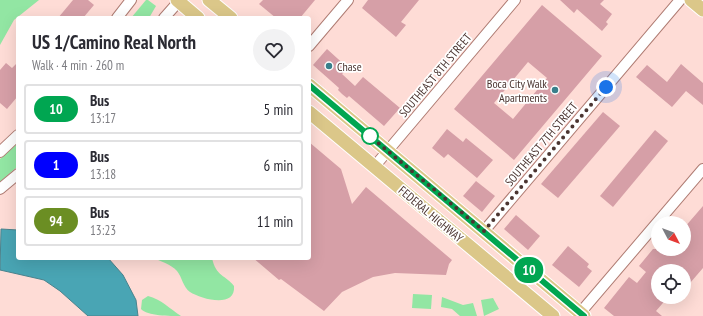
<!DOCTYPE html>
<html lang="en">
<head>
<meta charset="utf-8">
<style>
	body { margin:0; font-family:"PT Sans Narrow",sans-serif; background:#f2f2f3; color:#2b2b33; height:100vh; display:flex; flex-direction:column; font-size:15px; white-space:nowrap }
	* { box-sizing:border-box; margin:0 }
	p { font-size:13px; color:#7c7c81 }
	.icon { flex:none; width:22px; height:22px; fill:none; stroke:currentColor; stroke-width:2; stroke-linecap:round; stroke-linejoin:round }
	.map { position:relative; flex:1; overflow:hidden }
	.drawer { position:absolute; left:16px; top:16px; width:295px; height:244px; display:flex; flex-direction:column; background:#fff; border-radius:4px; box-shadow:0 4px 16px #0002 }
	.drawer>* { flex:none }
	.badge { padding:0 8px; border-radius:13px; font-size:14px; line-height:26px }
	.needle { width:26px; rotate:131deg }
	.fabs { position:absolute; left:651px; top:216px; display:grid; gap:8px }
	.fabs a { display:grid; place-items:center; width:40px; height:40px; border-radius:50%; background:#fff; box-shadow:0 4px 16px #0002; font-size:20px }
	.you { position:absolute; width:20px; height:20px; margin:-10px; border:3px solid #fff; border-radius:50%; background:#1a73e8; box-shadow:0 0 0 6px #1a73e833 }
	.map>.badge { position:absolute; translate:-50% -50%; box-shadow:0 0 0 2px #fff }
	.round { display:grid; place-items:center; flex:none; width:42px; height:42px; border-radius:21px; background:#f2f2f3 }
	.summary { display:flex; align-items:center; justify-content:space-between; height:68px; padding:0 16px }
	h1 { font-size:19px; font-weight:600; line-height:30px }
	ul { padding:0; list-style:none }
	li { display:flex; align-items:center; gap:12px; height:50px; margin:0 8px 6px; padding:0 8px; border:2px solid #e1e1e2; border-radius:4px }
	li div { flex:1 }
	li b { display:block; font-size:15px }
	li em { font-style:normal }
	li .badge { min-width:44px; font-weight:700; text-align:center }
	.map>svg:first-child { display:block }
	.green { fill:#92e6a3 }
	.water { fill:#49a5b4; stroke:#4a838d }
	.building { fill:#d69fa7; fill-rule:evenodd }
	.lines { fill:none; stroke-linecap:round; stroke-linejoin:round }
	.minor-casing { stroke:#af7c73; stroke-width:12 }
	.major-casing { stroke:#fff; stroke-width:15 }
	.minor { stroke:#fff; stroke-width:10 }
	.major { stroke:#dbc789; stroke-width:13 }
	.line-casing { stroke:#fff; stroke-width:9 }
	.line { stroke:#00a651; stroke-width:6 }
	.walk { stroke:#4b3531; stroke-width:4; stroke-dasharray:0 7.2 }
	.poi-dot { fill:#397f8b; stroke:#fff; stroke-width:1.5 }
	.stop-dot { fill:#fff; stroke:#00a651; stroke-width:2 }
	.labels { text-anchor:middle; dominant-baseline:central; stroke-width:3.5; stroke-linejoin:round; paint-order:stroke }
	.poi-label { font-size:12px; fill:#4b3531; stroke:#fff; text-anchor:start }
	.street-label { font-size:12px; fill:#4b3531; stroke:#fff }
</style>
</head>
<body>
<div class="map">
<svg width="703" height="316" viewBox="0 0 703 316">
	<rect width="100%" height="100%" fill="#fedcd6"/>
	<!-- green -->
	<g class="green">
		<polygon points="0,0 39,0 14,20 0,45"/>
		<polygon points="146,0 148,0 156,6 149,18 131,18"/>
		<polygon points="18,143 18,166 0,182 0,159"/>
		<path d="M 152,258 L 212,258 C 216,277 226,275 234,286 C 236,309 201,299 190,292 C 183,287 182,277 177,271 C 172,265 159,260 152,258 Z"/>
		<polygon points="413,294 432,295 431,309 412,308"/>
		<path d="M 148,296 C 161,299 170,309 181,316 C 170,316 147,316 141,309 L 142,300 Z"/>
		<polygon points="442,297 463,305 473,303 477,316 460,316 452,309 441,307"/>
		<polygon points="493,298 499,309 484,316 481,300"/>
	</g>
	<!-- water -->
	<polygon class="water" points="1,229 18,230 18,258 108,258 123,275 136,300 138,316 88,316 60,291 44,280 0,270"/>
	<!-- building -->
	<g class="building">
		<polygon points="73,0 88,0 94,5 83,18 58,18"/>
		<polygon points="263,0 315,0 300,18 276,18 259,4"/>
		<polygon points="368,0 419,0 401,22 406,25 396,37 362,8"/>
		<polygon points="560,0 604,0 600,4 612,14 606,22 608,24 602,31 577,9 574,13"/>
		<path d="M 542,5 L 602,56 L 514,160 L 454,109 ZM 528,62 L 547,78 L 513,119 L 494,103 Z"/>
		<polygon points="327,49 348,68 342,74 355,86 363,77 400,108 384,126 349,96 347,98 342,94 338,90 339,88 313,65"/>
		<polygon points="18,62 18,96 7,109 0,103 0,70 6,63 12,68"/>
		<polygon points="681,64 703,83 703,105 686,91 672,107 636,77 647,65 667,82"/>
		<polygon points="603,112 620,126 558,198 541,184"/>
		<polygon points="447,129 463,142 466,138 493,160 477,178 448,154 444,158 432,148"/>
		<polygon points="655,130 668,141 613,207 600,196"/>
		<polygon points="309,142 341,169 352,204 366,187 452,260 449,264 446,275 395,273 373,277 342,292 324,311 281,279 279,280 253,258 309,258"/>
		<polygon points="476,181 495,196 482,212 463,196"/>
		<polygon points="703,206 703,268 684,290 684,271 658,271 658,297 668,297 656,311 662,316 614,316 604,308 629,277 637,283 646,272 639,266 653,249 684,249 684,228"/>
		<polygon points="516,215 540,236 528,250 504,229"/>
		<polygon points="568,246 589,264 587,267 592,271 579,287 552,265"/>
	</g>
	<g class="lines">
		<defs>
			<g id="minor">
				<polyline points="117,18 131,0"/>
				<polyline points="164,18 180,0"/>
				<polyline points="309,46 348,0"/>
				<polyline points="0,152 18,135"/>
				<polyline points="374,167 515,0"/>
				<polyline points="0,189 18,174"/>
				<polyline points="484,231 680,0"/>
				<polyline points="580,313 703,169"/>
			</g>
			<g id="major">
				<polyline points="177,0 198,18"/>
				<polyline points="209,0 231,18"/>
				<polyline points="691,0 703,10"/>
				<polyline points="309,85 584,316"/>
				<polyline points="309,112 553,316"/>
			</g>
		</defs>
		<!-- minor casing -->
		<use href="#minor" class="minor-casing"/>
		<!-- major casing -->
		<use href="#major" class="major-casing"/>
		<!-- minor -->
		<use href="#minor" class="minor"/>
		<!-- major -->
		<use href="#major" class="major"/>
	</g>
	<g class="lines">
		<defs>
			<polyline id="line" points="309,85 584,316"/>
		</defs>
		<!-- line casing -->
		<use href="#line" class="line-casing"/>
		<!-- line -->
		<use href="#line" class="line"/>
		<!-- walk -->
		<polyline class="walk" points="370,136 366,133 484,231 606,87"/>
	</g>
	<!-- markers -->
	<g class="poi-dot">
		<circle cx="329" cy="66" r="4"/>
		<circle cx="555" cy="90" r="4"/>
	</g>
	<circle class="stop-dot" cx="370" cy="136" r="8"/>
	<g class="labels">
		<!-- poi labels -->
		<g class="poi-label">
			<text x="337" y="66">Chase</text>
			<text x="547" y="83" text-anchor="end">Boca City Walk<tspan x="547" dy="14">Apartments</tspan></text>
		</g>
		<!-- street labels -->
		<g class="street-label">
			<text transform="translate(435 75) rotate(-50)">SOUTHEAST 8TH STREET</text>
			<text transform="translate(541 144) rotate(-50)">SOUTHEAST 7TH STREET</text>
			<text transform="translate(431 214) rotate(40)">FEDERAL HIGHWAY</text>
		</g>
	</g>
</svg>
<div class="fabs">
<a><svg class="needle" viewBox="-14 -14 28 28"><path d="M0-13l5 13h-10z" fill="#e53935"/><path d="M0 13l5-13h-10z" fill="#7c7c81"/></svg></a>
<a><svg class="icon" aria-label="locate" viewBox="0 0 24 24"><circle cx="12" cy="12" r="6"/><path d="M12 2v4M12 18v4M2 12h4M18 12h4"/></svg></a>
</div>
<div class="you" style="left:606px;top:87px"></div>
<b class="badge" style="left:529px;top:270px;background:#00a651;color:#fff">10</b>
<section class="drawer">
<div class="summary"><div><h1>US 1/Camino Real North</h1><p>Walk · 4 min · 260 m</p></div><a class="round"><svg class="icon" aria-label="heart" viewBox="0 0 24 24"><path d="M12 20l-8-8c-3-5 5-10 8-4 3-6 11-1 8 4z"/></svg></a></div>
<ul>
<li><span class="badge" style="background:#00a651;color:#fff">10</span><div><b>Bus</b><p>13:17</p></div><em>5 min</em></li>
<li><span class="badge" style="background:#00f;color:#fff">1</span><div><b>Bus</b><p>13:18</p></div><em>6 min</em></li>
<li><span class="badge" style="background:#6b8e23;color:#fff">94</span><div><b>Bus</b><p>13:23</p></div><em>11 min</em></li>
</ul>
</section>
</div>
</body>
</html>
